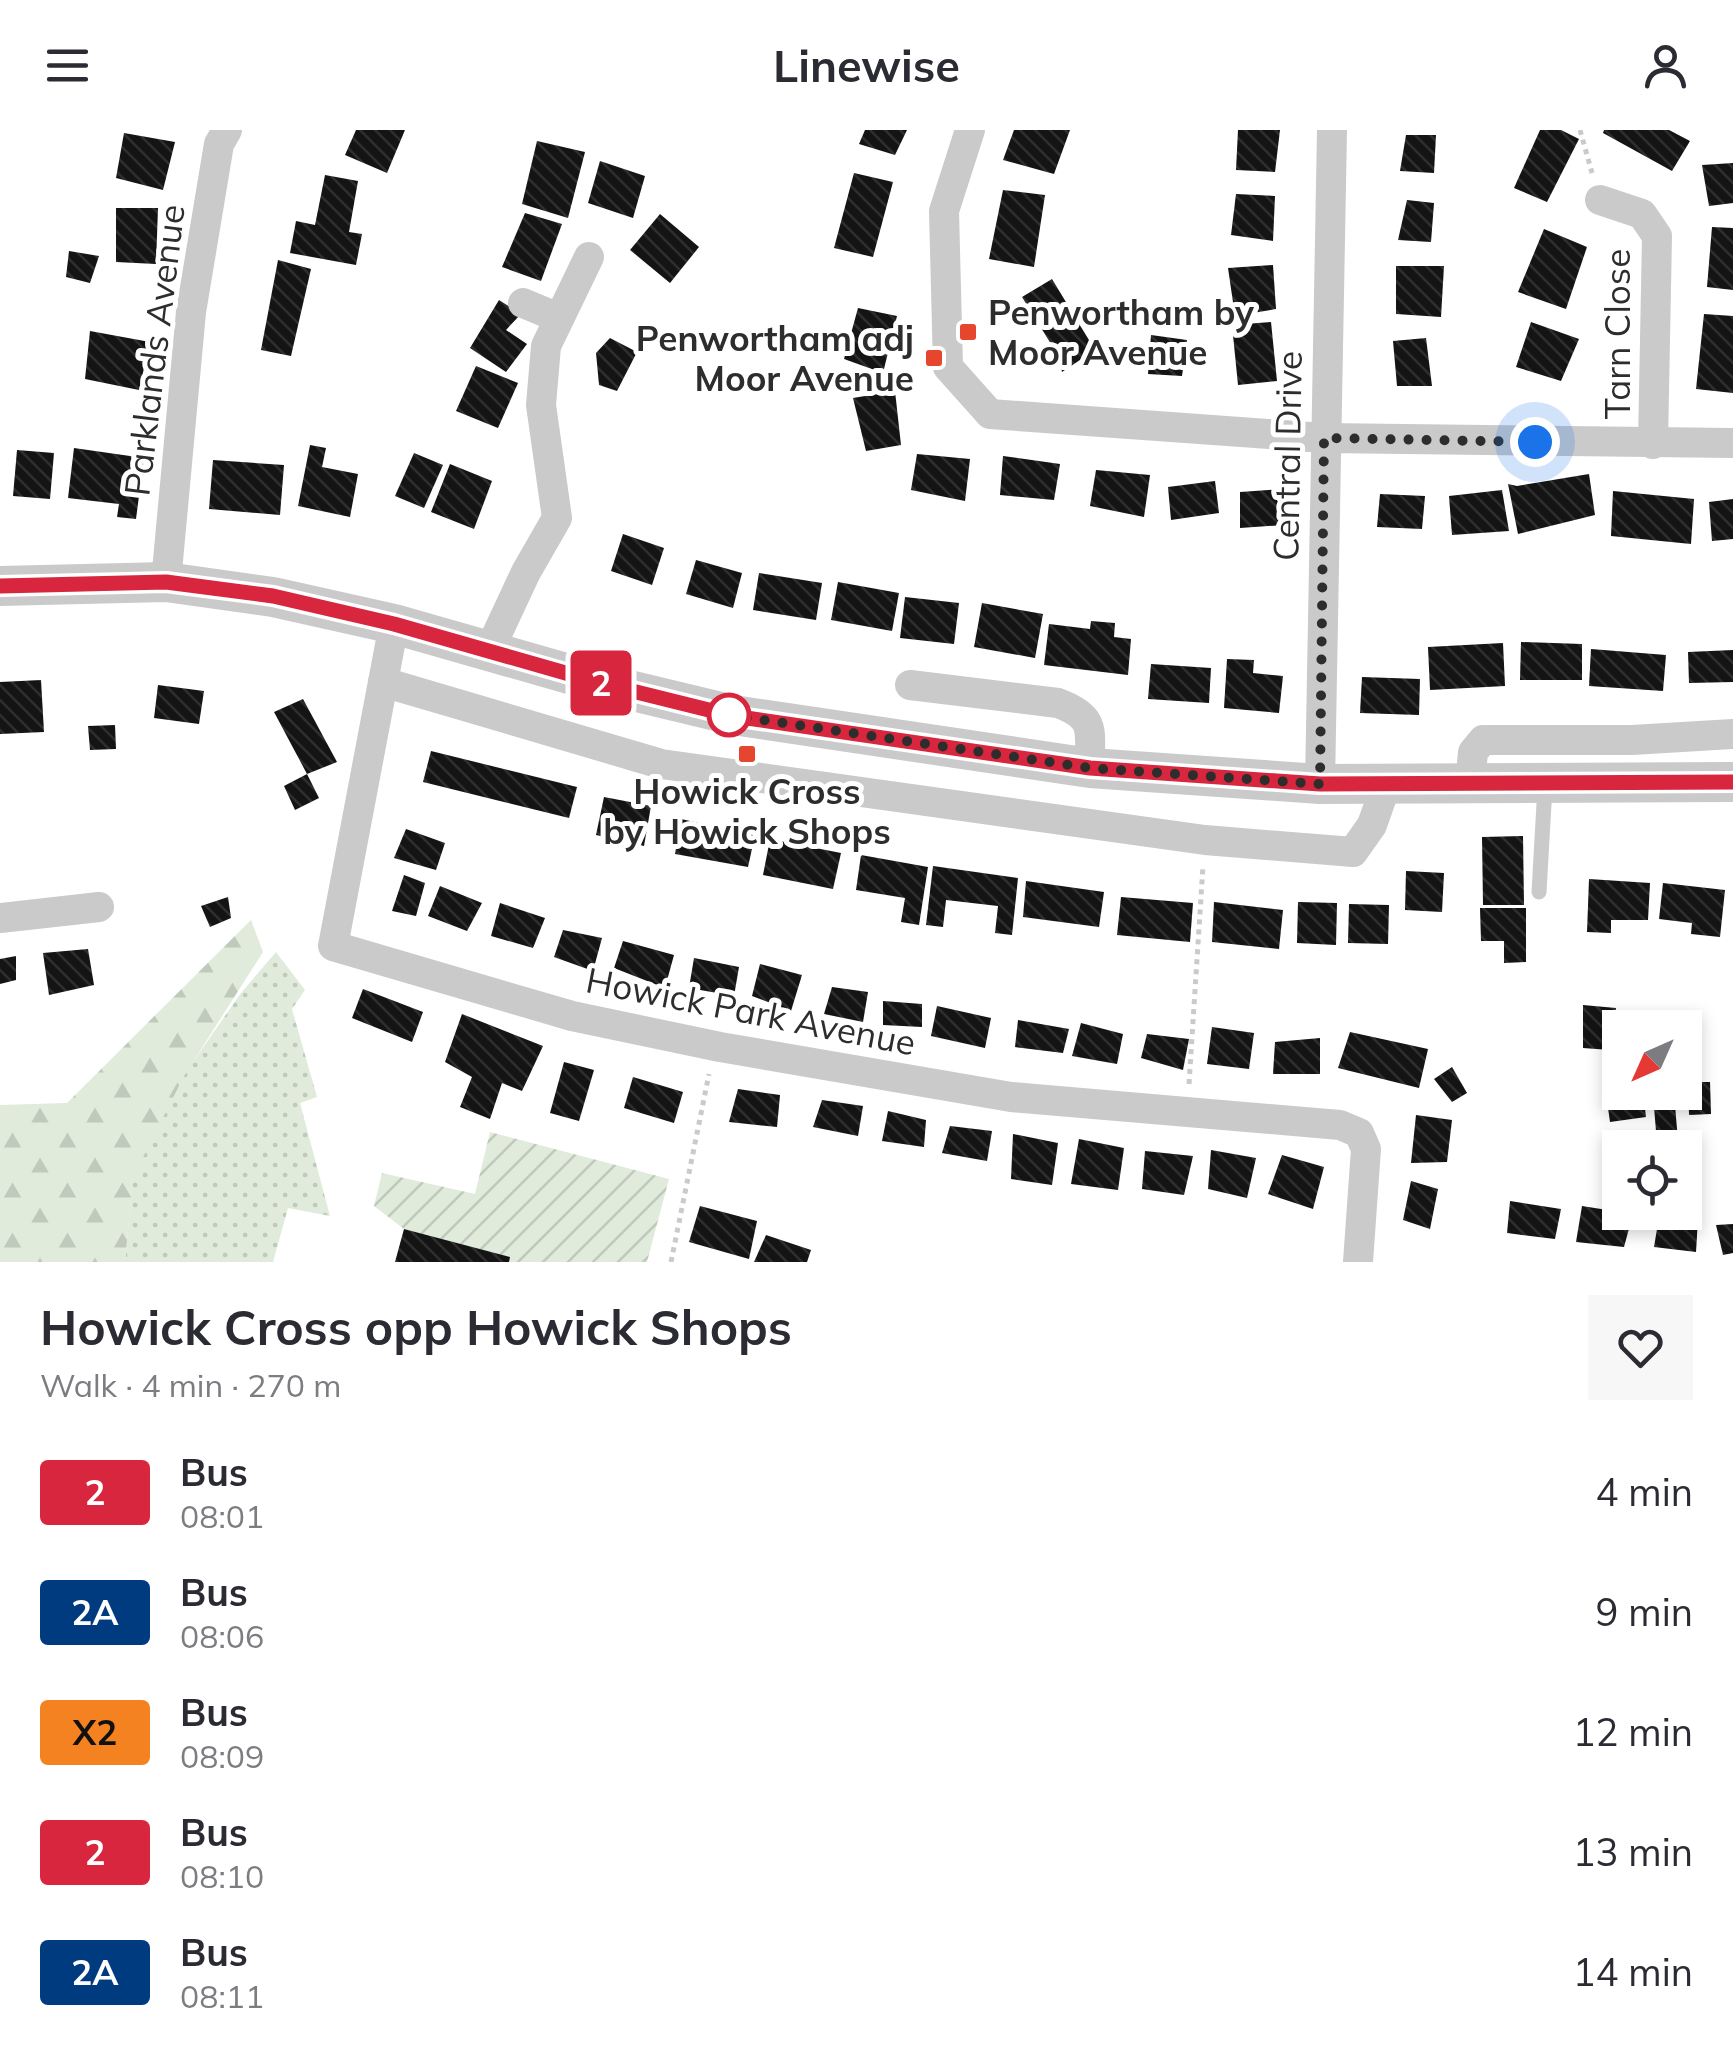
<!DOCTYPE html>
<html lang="en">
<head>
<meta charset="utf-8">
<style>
	body { margin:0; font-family:Mulish,sans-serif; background:#f7f7f7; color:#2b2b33; height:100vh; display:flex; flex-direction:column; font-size:38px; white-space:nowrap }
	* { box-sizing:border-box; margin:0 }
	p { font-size:32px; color:#7c7c81 }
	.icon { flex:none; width:55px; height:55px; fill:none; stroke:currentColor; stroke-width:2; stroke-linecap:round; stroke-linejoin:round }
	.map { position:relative; height:1132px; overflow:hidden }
	.drawer { display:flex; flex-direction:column; background:#fff; flex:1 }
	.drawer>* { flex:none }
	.badge { padding:0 20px; border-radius:8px; font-size:35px; line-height:65px }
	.needle { width:65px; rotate:225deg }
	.fabs { position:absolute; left:1602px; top:880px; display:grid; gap:20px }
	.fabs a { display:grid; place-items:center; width:100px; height:100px; border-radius:0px; background:#fff; box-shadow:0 5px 15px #0003; font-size:50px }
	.you { position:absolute; width:50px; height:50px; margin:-25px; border:8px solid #fff; border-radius:50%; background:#1a73e8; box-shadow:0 0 0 15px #1a73e833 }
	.map>.badge { position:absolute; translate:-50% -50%; box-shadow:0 0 0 5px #fff }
	.round { display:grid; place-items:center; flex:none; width:105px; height:105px; border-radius:0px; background:#f7f7f7 }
	.head { display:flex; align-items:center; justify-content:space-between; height:170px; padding:0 40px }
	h1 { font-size:48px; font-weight:700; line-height:75px }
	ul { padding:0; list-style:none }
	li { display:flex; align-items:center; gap:30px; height:120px; padding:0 40px }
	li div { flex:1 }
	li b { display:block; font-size:38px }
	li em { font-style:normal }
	li .badge { min-width:110px; font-weight:700; text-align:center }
	header { display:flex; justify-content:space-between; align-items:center; height:130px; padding:0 40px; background:#fff; font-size:45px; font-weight:700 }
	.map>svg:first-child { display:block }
	.grass { fill:url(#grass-dots) }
	.forest { fill:url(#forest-firs) }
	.garden { fill:url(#garden-furrows) }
	.building { fill:url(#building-back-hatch) }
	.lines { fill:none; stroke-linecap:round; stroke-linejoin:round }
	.path { stroke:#cacaca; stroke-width:5; stroke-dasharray:5 5; stroke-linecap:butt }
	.service { stroke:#cacaca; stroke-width:15 }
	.minor { stroke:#cacaca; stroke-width:30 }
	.tertiary { stroke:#cacaca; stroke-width:40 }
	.line-casing { stroke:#fff; stroke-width:22 }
	.line { stroke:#d7263d; stroke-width:15 }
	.walk { stroke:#2d2d2d; stroke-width:10; stroke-dasharray:0 18 }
	.poi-dot { fill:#e6462e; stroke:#fff; stroke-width:4 }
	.stop-dot { fill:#fff; stroke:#d7263d; stroke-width:5 }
	.labels { text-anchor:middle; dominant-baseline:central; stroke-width:10; stroke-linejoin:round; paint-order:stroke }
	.poi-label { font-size:35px; font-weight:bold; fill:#2d2d2d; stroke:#fff; text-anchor:start }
	.street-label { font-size:35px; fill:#2d2d2d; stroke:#fff }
</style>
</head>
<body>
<header><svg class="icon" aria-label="menu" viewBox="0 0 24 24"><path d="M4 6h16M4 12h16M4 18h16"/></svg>Linewise<svg class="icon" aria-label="person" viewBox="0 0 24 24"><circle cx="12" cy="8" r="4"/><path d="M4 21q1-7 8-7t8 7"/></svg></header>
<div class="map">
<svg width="1733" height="1132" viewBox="0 0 1733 1132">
	<defs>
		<pattern id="grass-dots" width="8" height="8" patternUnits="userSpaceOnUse" patternTransform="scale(2.5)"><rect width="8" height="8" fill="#e0ebdb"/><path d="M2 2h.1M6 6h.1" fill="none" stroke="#c0cabc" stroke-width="1.8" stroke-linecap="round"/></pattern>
		<pattern id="forest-firs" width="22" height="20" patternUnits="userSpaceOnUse" patternTransform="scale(2.5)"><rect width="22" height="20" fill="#e0ebdb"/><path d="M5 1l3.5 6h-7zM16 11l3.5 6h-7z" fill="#c0cabc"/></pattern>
		<pattern id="garden-furrows" width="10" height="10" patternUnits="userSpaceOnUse" patternTransform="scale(2.5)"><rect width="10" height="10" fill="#e0ebdb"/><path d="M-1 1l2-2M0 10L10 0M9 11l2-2" fill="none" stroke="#c0cabc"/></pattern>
		<pattern id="building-back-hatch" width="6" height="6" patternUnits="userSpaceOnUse" patternTransform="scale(2.5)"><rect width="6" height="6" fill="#141414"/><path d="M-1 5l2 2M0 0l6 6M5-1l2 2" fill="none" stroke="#2e2e2e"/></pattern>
	</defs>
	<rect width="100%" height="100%" fill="#fff"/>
	<!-- grass -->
	<polygon class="grass" points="276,822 305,860 292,879 317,967 300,973 330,1086 288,1078 273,1132 125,1132 133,1044 183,946 241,863"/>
	<!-- forest -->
	<polygon class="forest" points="251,790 263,822 184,946 133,1047 125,1132 0,1132 0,975 67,973"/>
	<!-- garden -->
	<polygon class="garden" points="490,1002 669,1049 647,1132 509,1132 509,1127 404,1099 374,1076 382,1043 475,1064"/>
	<!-- building -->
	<g class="building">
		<polygon points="356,0 405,0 387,43 345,25"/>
		<polygon points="865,0 907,0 895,25 859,14"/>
		<polygon points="1014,0 1070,0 1054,44 1003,30"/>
		<polygon points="1238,0 1280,0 1275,42 1236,40"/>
		<polygon points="1540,0 1561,0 1579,9 1547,72 1514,58"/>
		<polygon points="1604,0 1669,0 1690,11 1672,41 1603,3"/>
		<polygon points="124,3 175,12 163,60 116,48"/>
		<polygon points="1406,5 1436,5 1434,43 1400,41"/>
		<polygon points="537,11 585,22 568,88 522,74"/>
		<polygon points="600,31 645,46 633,88 588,73"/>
		<polygon points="1733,33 1733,73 1709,76 1702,35"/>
		<polygon points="854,43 893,52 873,127 834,118"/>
		<polygon points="325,45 358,51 349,102 362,104 356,135 290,123 296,91 315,95"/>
		<polygon points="1003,60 1045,65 1034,137 989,129"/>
		<polygon points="1236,64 1275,66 1273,111 1231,105"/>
		<polygon points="1407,70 1434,73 1431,112 1398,110"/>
		<polygon points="116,78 158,78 156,134 116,132"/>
		<polygon points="525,83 562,94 541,151 502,137"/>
		<polygon points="660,84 699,117 670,153 630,120"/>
		<polygon points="1712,97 1733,98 1733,160 1707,157"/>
		<polygon points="1544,99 1587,117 1566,179 1518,162"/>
		<polygon points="69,121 99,126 90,153 66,147"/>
		<polygon points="278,130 311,139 291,226 261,220"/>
		<polygon points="1273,135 1276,179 1235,186 1228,138"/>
		<polygon points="1396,136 1444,136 1441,187 1396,184"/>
		<polygon points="1052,149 1095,220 1062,242 1059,227 1022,167"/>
		<polygon points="499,170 521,184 506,200 527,214 506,242 470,218"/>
		<polygon points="858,178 897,186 883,243 844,229"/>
		<polygon points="1704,184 1733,186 1733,263 1696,259"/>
		<polygon points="1271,192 1277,251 1238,255 1232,195"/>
		<polygon points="1531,192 1579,209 1561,251 1516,237"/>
		<polygon points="90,201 150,212 139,260 85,249"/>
		<polygon points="1151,205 1187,210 1182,246 1148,244"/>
		<polygon points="610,208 637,222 617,261 599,255 596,223"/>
		<polygon points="1426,208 1432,256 1397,256 1393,211"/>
		<polygon points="476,236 518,253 498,298 456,281"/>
		<polygon points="895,261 901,315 866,321 853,268"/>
		<polygon points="310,315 326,318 322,337 358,344 350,387 298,376"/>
		<polygon points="74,318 144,328 136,389 117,387 119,374 68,368"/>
		<polygon points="17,320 54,323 50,369 13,366"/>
		<polygon points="414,323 443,335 424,378 395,366"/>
		<polygon points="917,324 970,329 965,371 911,360"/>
		<polygon points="1003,326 1060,334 1054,370 1000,365"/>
		<polygon points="213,330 284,335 280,385 209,379"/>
		<polygon points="450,334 492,351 474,399 431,382"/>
		<polygon points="1096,340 1150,345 1144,387 1090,376"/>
		<polygon points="1589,344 1595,385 1518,404 1508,354 1517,356"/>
		<polygon points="1215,351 1219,383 1171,390 1168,357"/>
		<polygon points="1284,359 1285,395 1240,398 1240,362"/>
		<polygon points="1502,360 1509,401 1452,405 1449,366"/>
		<polygon points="1613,361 1694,369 1691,414 1611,406"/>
		<polygon points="1380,364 1425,366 1422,399 1377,397"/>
		<polygon points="1733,369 1733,409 1712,411 1709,372"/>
		<polygon points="623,404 664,418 652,455 611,441"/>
		<polygon points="696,430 742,443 733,478 686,464"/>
		<polygon points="759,443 822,453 816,490 753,480"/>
		<polygon points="838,452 899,463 892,501 831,490"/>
		<polygon points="905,467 959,473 954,514 900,508"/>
		<polygon points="982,473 1043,484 1035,528 974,517"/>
		<polygon points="1091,491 1115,493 1114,507 1131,509 1128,545 1044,535 1049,494 1090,499"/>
		<polygon points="1521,512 1582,514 1582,550 1520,550"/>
		<polygon points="1503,513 1505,556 1430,560 1428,517"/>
		<polygon points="1591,519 1666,525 1663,561 1589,556"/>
		<polygon points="1733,520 1733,552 1689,553 1688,522"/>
		<polygon points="1227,529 1254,530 1253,543 1283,546 1279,583 1224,578"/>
		<polygon points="1151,534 1211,538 1209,573 1148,569"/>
		<polygon points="1362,547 1420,549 1419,585 1360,583"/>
		<polygon points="41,550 44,602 0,604 0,552"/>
		<polygon points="158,555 204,561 199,594 154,588"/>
		<polygon points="303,569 337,632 307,644 274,582"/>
		<polygon points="115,595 116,619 90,620 88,596"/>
		<polygon points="431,621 577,657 569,688 423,652"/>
		<polygon points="307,644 319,668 295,680 284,656"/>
		<polygon points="604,667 651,676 644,716 596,705"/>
		<polygon points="681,689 755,705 748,737 675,724"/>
		<polygon points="406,699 445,713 436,740 394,728"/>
		<polygon points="1523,706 1524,775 1483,775 1482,707"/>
		<polygon points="770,709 841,723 833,759 763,745"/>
		<polygon points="861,725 928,737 919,795 901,792 905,768 856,760"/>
		<polygon points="933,736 1018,748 1012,805 995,803 998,776 946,770 943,797 926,795"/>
		<polygon points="1406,741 1444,743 1442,782 1405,780"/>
		<polygon points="404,745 425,753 416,786 392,781"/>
		<polygon points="1589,749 1650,753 1648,790 1611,790 1611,803 1587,802"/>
		<polygon points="1026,751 1104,762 1099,797 1023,787"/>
		<polygon points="1663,753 1725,760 1720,807 1691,804 1692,793 1659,789"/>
		<polygon points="440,756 482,773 467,801 428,786"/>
		<polygon points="228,767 231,788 210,797 201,776"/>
		<polygon points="1121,767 1193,773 1190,812 1117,805"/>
		<polygon points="1214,772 1283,780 1279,819 1212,812"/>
		<polygon points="1298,772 1337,773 1336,815 1297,813"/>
		<polygon points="500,773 545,788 533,818 491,806"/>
		<polygon points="1349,774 1389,775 1388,814 1348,813"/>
		<polygon points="1480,778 1526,778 1526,832 1504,833 1504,811 1481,811"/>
		<polygon points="563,800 602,808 593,841 554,827"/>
		<polygon points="623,811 674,825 665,858 614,838"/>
		<polygon points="88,819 94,855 49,865 43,823"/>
		<polygon points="16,826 16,850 0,854 0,829"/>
		<polygon points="694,828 739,837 734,866 689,858"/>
		<polygon points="760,834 802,845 791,881 752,866"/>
		<polygon points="832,857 868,862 863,892 824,884"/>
		<polygon points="363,859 423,882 412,912 352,888"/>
		<polygon points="883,871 922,874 922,897 883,895"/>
		<polygon points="1583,875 1616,878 1610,920 1583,918"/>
		<polygon points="937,876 991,888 985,918 931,906"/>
		<polygon points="462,884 543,916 522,961 502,953 490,989 460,977 472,947 445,932"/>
		<polygon points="1018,890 1069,899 1063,923 1015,917"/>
		<polygon points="1081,893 1123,904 1117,934 1072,926"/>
		<polygon points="1212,897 1254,903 1249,939 1207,934"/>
		<polygon points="1350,902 1428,919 1419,958 1338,938"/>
		<polygon points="1147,904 1189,909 1183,940 1141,928"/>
		<polygon points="1320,908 1320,944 1273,944 1275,912"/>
		<polygon points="564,932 594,940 579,991 550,983"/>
		<polygon points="1620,933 1620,962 1643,962 1646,987 1610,992 1602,935"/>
		<polygon points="1452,937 1467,963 1452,972 1434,949"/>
		<polygon points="633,947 683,962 674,993 624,978"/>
		<polygon points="1688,952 1710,952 1711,984 1689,985"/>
		<polygon points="738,959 780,965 777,997 729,992"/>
		<polygon points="822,970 863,976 858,1006 813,997"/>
		<polygon points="1675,975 1678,1011 1657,1013 1654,977"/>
		<polygon points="888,981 926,990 924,1017 882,1011"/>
		<polygon points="1416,985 1452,990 1447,1032 1411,1033"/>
		<polygon points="950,996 992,1001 987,1031 942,1023"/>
		<polygon points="1013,1004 1058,1013 1052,1055 1011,1049"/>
		<polygon points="1079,1009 1124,1018 1118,1060 1071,1054"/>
		<polygon points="1211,1020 1256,1028 1247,1068 1208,1059"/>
		<polygon points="1145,1021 1193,1026 1184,1065 1142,1059"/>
		<polygon points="1282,1025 1324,1037 1313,1079 1268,1064"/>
		<polygon points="1411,1051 1438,1059 1430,1099 1403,1090"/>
		<polygon points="1510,1071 1561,1079 1555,1109 1507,1103"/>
		<polygon points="700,1076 757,1091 749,1129 689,1112"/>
		<polygon points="1582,1076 1633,1084 1624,1117 1576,1112"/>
		<polygon points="1659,1087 1698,1089 1696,1122 1654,1117"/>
		<polygon points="1733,1094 1733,1123 1723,1125 1716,1095"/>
		<polygon points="404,1099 510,1127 509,1132 395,1132"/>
		<polygon points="766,1105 811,1120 807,1132 754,1132"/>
	</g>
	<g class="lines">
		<!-- path -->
		<g class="path">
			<polyline points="1580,0 1592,43"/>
			<polyline points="1189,954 1203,736"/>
			<polyline points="671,1132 709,944"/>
		</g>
		<!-- service -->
		<polyline class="service" points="1539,762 1545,656"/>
		<!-- minor -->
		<g class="minor">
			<polyline points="970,0 944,81 948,237 990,284 1324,308 1733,313"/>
			<polyline points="1600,70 1642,84 1657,106 1653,314"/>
			<polyline points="523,173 559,188"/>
			<polyline points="166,452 191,182 219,14 227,0"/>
			<polyline points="394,494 333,816 572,886 720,917 1011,967 1340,995 1359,1003 1366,1019 1358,1132"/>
			<polyline points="490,519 526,442 557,388 541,275 546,216 589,127"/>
			<polyline points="383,552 661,634 1205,710 1353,722 1372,695 1386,655"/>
			<path d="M 910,555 L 1058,573 C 1098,588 1089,601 1090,638"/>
			<polyline points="1320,654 1332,0"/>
			<polyline points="1470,654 1473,622 1483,610 1632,610 1733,604"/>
			<polyline points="0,788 99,777"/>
		</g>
		<!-- tertiary -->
		<polyline class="tertiary" points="0,456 166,452 273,467 394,494 604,554 733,585 1090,638 1320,654 1733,652"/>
	</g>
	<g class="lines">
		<defs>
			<polyline id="line" points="0,456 166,452 273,466 394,494 604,554 733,586 1090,638 1320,654 1733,652"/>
		</defs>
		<!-- line casing -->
		<use href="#line" class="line-casing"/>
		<!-- line -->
		<use href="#line" class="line"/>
		<!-- walk -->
		<polyline class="walk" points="729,585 1090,638 1320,654 1324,308 1535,312"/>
	</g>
	<!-- markers -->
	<g class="poi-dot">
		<rect x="958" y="192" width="20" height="20" rx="5"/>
		<rect x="924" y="218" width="20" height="20" rx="5"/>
		<rect x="737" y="614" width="20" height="20" rx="5"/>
	</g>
	<circle class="stop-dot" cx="729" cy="585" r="20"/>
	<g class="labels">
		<!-- poi labels -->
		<g class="poi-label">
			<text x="988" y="182">Penwortham by<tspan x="988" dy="40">Moor Avenue</tspan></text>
			<text x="914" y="208" text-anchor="end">Penwortham adj<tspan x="914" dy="40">Moor Avenue</tspan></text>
			<text x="747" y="661" text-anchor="middle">Howick Cross<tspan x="747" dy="40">by Howick Shops</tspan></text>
		</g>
		<!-- street labels -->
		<g class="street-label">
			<text transform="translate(1617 204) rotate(-90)">Tarn Close</text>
			<text transform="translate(154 220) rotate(-83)">Parklands Avenue</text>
			<text transform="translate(1287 326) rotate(-89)">Central Drive</text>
			<text transform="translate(751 881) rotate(11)">Howick Park Avenue</text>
		</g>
	</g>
</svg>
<div class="fabs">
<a><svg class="needle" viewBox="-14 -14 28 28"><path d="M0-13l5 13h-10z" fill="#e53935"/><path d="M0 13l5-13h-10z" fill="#7c7c81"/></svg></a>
<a><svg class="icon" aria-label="locate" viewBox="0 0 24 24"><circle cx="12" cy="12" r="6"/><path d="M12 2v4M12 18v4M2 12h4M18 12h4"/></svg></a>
</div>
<div class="you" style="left:1535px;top:312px"></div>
<b class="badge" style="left:601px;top:553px;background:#d7263d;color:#fff">2</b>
</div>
<section class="drawer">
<div class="head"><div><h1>Howick Cross opp Howick Shops</h1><p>Walk · 4 min · 270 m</p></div><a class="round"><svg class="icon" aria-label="heart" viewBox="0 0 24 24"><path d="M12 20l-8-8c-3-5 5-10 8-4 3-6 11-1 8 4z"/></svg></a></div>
<ul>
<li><span class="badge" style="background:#d7263d;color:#fff">2</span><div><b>Bus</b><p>08:01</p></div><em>4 min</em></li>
<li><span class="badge" style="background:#003b80;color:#fff">2A</span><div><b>Bus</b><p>08:06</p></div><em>9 min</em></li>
<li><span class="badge" style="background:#f58220;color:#111">X2</span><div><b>Bus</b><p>08:09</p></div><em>12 min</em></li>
<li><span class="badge" style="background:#d7263d;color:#fff">2</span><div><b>Bus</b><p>08:10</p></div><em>13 min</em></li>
<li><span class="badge" style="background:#003b80;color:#fff">2A</span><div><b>Bus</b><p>08:11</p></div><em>14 min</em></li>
</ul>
</section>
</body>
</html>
